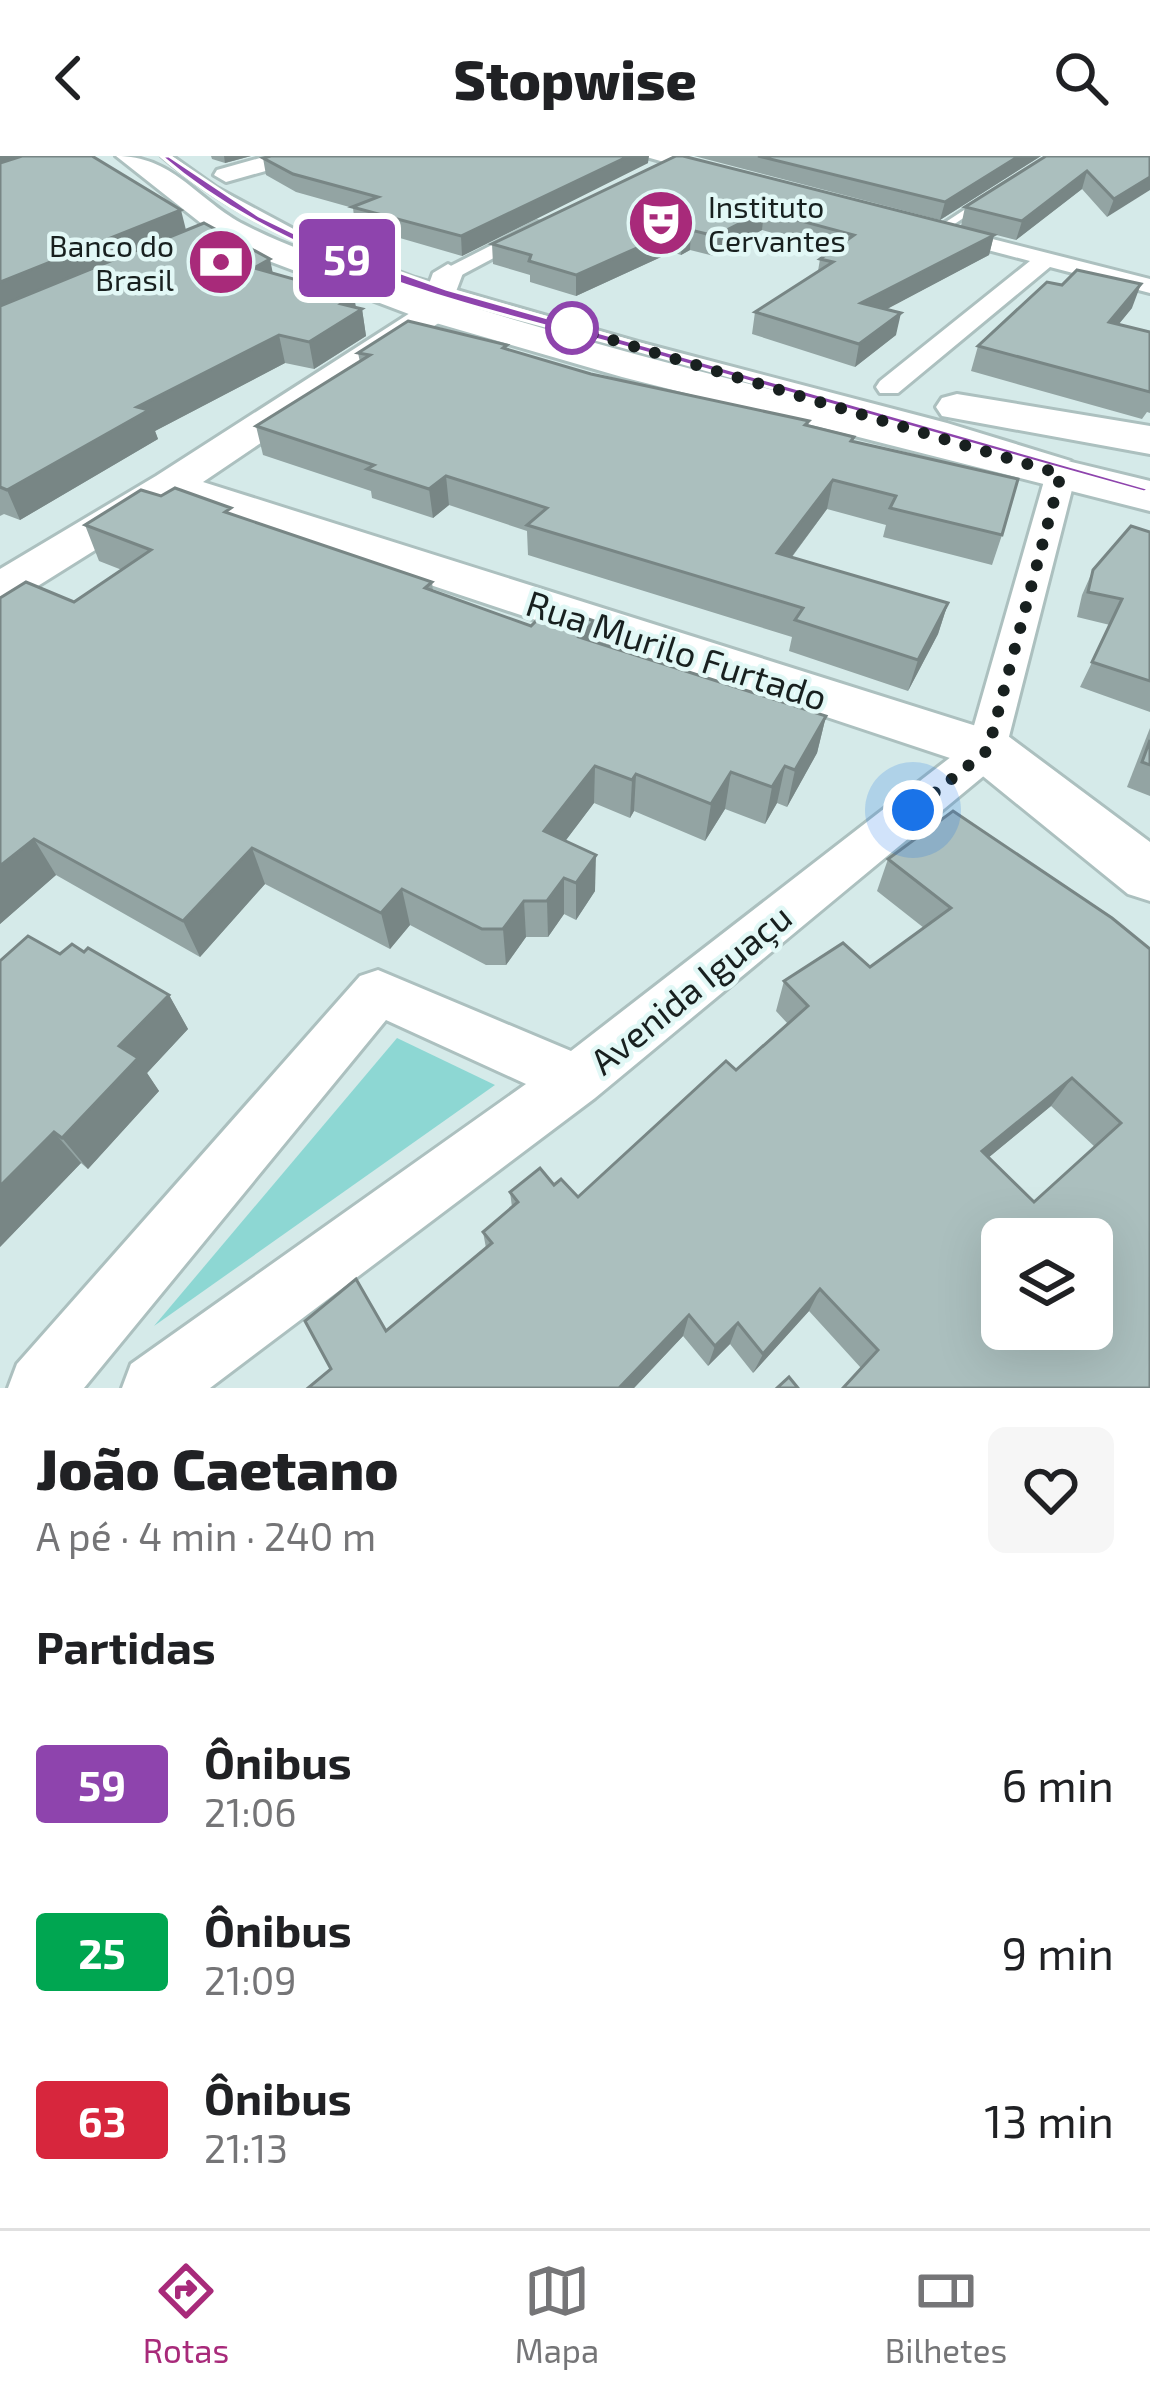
<!DOCTYPE html>
<html lang="pt">
<head>
<meta charset="utf-8">
<style>
	body { margin:0; font-family:"Exo 2",sans-serif; background:#f6f6f6; color:#202124; height:100vh; display:flex; flex-direction:column; font-size:45px; white-space:nowrap }
	* { box-sizing:border-box; margin:0 }
	p { font-size:39px; color:#757577 }
	.icon { flex:none; width:66px; height:66px; fill:none; stroke:currentColor; stroke-width:2; stroke-linecap:round; stroke-linejoin:round }
	.map { position:relative; height:1232px; overflow:hidden }
	.sheet { display:flex; flex-direction:column; background:#fff; flex:1 }
	.sheet>* { flex:none }
	.badge { padding:0 24px; border-radius:9px; font-size:42px; line-height:78px }
	.tools { position:absolute; left:981px; top:1062px; display:grid; gap:24px }
	.tools a { display:grid; place-items:center; width:132px; height:132px; border-radius:18px; background:#fff; box-shadow:0 12px 48px #0002; font-size:60px }
	.you { position:absolute; width:60px; height:60px; margin:-30px; border:9px solid #fff; border-radius:50%; background:#1a73e8; box-shadow:0 0 0 18px #1a73e833 }
	.map>.badge { position:absolute; translate:-50% -50%; box-shadow:0 0 0 6px #fff }
	h2 { padding:0 36px; font-size:45px; line-height:108px }
	.round { display:grid; place-items:center; flex:none; width:126px; height:126px; border-radius:18px; background:#f6f6f6 }
	.summary { display:flex; align-items:center; justify-content:space-between; height:204px; padding:0 36px }
	h1 { font-size:57px; font-weight:800; line-height:90px }
	ul { padding:0; list-style:none }
	li { display:flex; align-items:center; gap:36px; height:168px; padding:0 36px }
	li div { flex:1 }
	li b { display:block; font-size:45px }
	li em { font-style:normal }
	li .badge { min-width:132px; font-weight:700; text-align:center }
	header { display:flex; justify-content:space-between; align-items:center; height:156px; padding:0 36px; background:#fff; font-size:54px; font-weight:800 }
	.tabs { display:flex; justify-content:space-around; align-items:center; height:168px; border-top:3px solid #e0e0e0; background:#fff; font-size:33px; color:#757577 }
	.tabs a { display:grid; justify-items:center; gap:6px }
	.tabs .active { color:#a82a7a }
	.map>svg:first-child { display:block }
	.green { fill:#8dd7d3 }
	.lines { fill:none; stroke-linecap:round; stroke-linejoin:round }
	.lane-casing { stroke:#acc0bf; stroke-width:6 }
	.street-casing { stroke:#acc0bf; stroke-width:6 }
	.secondary-casing { stroke:#acc0bf; stroke-width:6 }
	.primary-casing { stroke:#acc0bf; stroke-width:6 }
	.lane { fill:#fff; fill-rule:evenodd }
	.street { fill:#fff; fill-rule:evenodd }
	.secondary { fill:#fff; fill-rule:evenodd }
	.primary { fill:#fff; fill-rule:evenodd }
	.wall { fill:#93a4a3; fill-rule:evenodd }
	.shaded-wall { fill:#788685 }
	.building { fill:#abbfbe; stroke:#788685; stroke-width:3; fill-rule:evenodd }
	.line { fill:#8e44ad; stroke:#fff; stroke-width:3 }
	.walk { stroke:#18201f; stroke-width:12; stroke-dasharray:0 21.6 }
	.stop-dot { fill:#fff; stroke:#8e44ad; stroke-width:6 }
	.labels { text-anchor:middle; dominant-baseline:central; stroke-width:9; stroke-linejoin:round; paint-order:stroke }
	.far-poi-label { font-size:30px; fill:#18201f; stroke:#e2f8f6; text-anchor:start }
	.street-label { font-size:36px; fill:#18201f; stroke:#e2f8f6 }
</style>
</head>
<body>
<header><svg class="icon" aria-label="back" viewBox="0 0 24 24"><path d="M15 5l-7 7 7 7"/></svg>Stopwise<svg class="icon" aria-label="search" viewBox="0 0 24 24"><circle cx="10" cy="10" r="6"/><path d="M15 15l6 6"/></svg></header>
<div class="map">
<svg width="1150" height="1232" viewBox="0 0 1150 1232">
	<rect width="100%" height="100%" fill="#d5eae9"/>
	<!-- green -->
	<polygon class="green" points="397,882 495,929 154,1170"/>
	<g class="lines">
		<defs>
			<g id="lane">
				<path d="M 162,0 L 172,0 L 217,32 L 314,84 L 415,122 L 638,186 L 947,267 L 1071,305 L 1059,308 C 905,262 749,224 594,182 C 446,141 282,102 162,0 Z"/>
				<polygon points="984,41 992,43 941,77 932,75"/>
			</g>
			<g id="street">
				<polygon points="643,0 673,0 729,17 720,22"/>
				<polygon points="537,66 554,70 456,122 448,124 437,117"/>
				<polygon points="937,69 1150,123 1150,137 1050,111 898,237 880,237 876,231 880,225 1030,105 930,79 927,75"/>
				<polygon points="1061,309 1076,318 1003,604 595,942 210,1232 122,1232 131,1208 526,928 386,864 84,1232 8,1232 17,1208 360,820 378,814 571,895 969,587 1046,318"/>
			</g>
			<g id="secondary">
				<polygon points="267,0 305,0 301,5 226,26 214,19 217,14"/>
				<polygon points="448,108 463,117 446,162 203,326 1008,580 1150,686 1150,745 1128,738 968,608 175,344 17,443 0,447 0,413 156,320 421,150 433,117"/>
			</g>
			<g id="primary">
				<path d="M 116,0 C 172,0 195,41 241,67 C 262,78 285,88 307,96 C 581,195 867,256 1150,325 L 1150,355 L 622,221 L 422,163 L 261,102 L 216,79 Z"/>
				<polygon points="957,238 1150,270 1150,298 942,260 936,251 942,242"/>
			</g>
		</defs>
		<!-- lane casing -->
		<use href="#lane" class="lane-casing"/>
		<!-- street casing -->
		<use href="#street" class="street-casing"/>
		<!-- secondary casing -->
		<use href="#secondary" class="secondary-casing"/>
		<!-- primary casing -->
		<use href="#primary" class="primary-casing"/>
		<!-- lane -->
		<use href="#lane" class="lane"/>
		<!-- street -->
		<use href="#street" class="street"/>
		<!-- secondary -->
		<use href="#secondary" class="secondary"/>
		<!-- primary -->
		<use href="#primary" class="primary"/>
	</g>
	<!-- wall -->
	<g class="wall">
		<polygon points="0,0 187,74 273,117 362,153 366,180 314,213 285,207 155,275 158,283 20,364 4,358 0,360"/>
		<polygon points="211,0 251,0 225,7 212,3"/>
		<polygon points="676,0 994,79 989,99 886,153 896,179 855,211 752,178 755,156 818,115 820,103 833,94 762,74 714,100 690,94 681,99 672,96 576,140 530,126 530,119 493,108 492,88"/>
		<polygon points="694,0 1041,0 940,64"/>
		<polygon points="1046,0 1150,0 1107,61 1082,33 1016,84 961,70 965,51"/>
		<polygon points="263,2 648,7 462,100 355,69 353,52 296,36 266,19"/>
		<polygon points="1132,152 1118,169 1150,176 1150,257 1147,256 1142,263 971,215 978,190"/>
		<polygon points="507,193 591,218 809,265 808,270 853,286 1002,379 992,409 883,381 886,369 827,353 792,401 948,447 938,478 908,535 789,495 792,481 528,399 527,375 449,349 433,362 372,342 371,335 263,299 256,270 360,206 358,197"/>
		<polygon points="233,359 432,426 433,435 531,470 593,486 826,560 817,597 787,651 777,647 765,668 725,653 705,685 634,655 630,662 594,647 565,685 595,735 576,764 564,758 548,781 526,781 506,809 486,809 410,769 390,793 265,728 200,801 56,719 0,768 0,442 74,446 122,414 99,405 85,369"/>
		<polygon points="1150,376 1150,556 1080,531 1110,469 1077,461 1082,439 1093,414"/>
		<polygon points="1150,572 1150,640 1127,631"/>
		<path d="M 888,703 L 1112,762 L 1150,1232 L 861,1212 L 809,1155 L 753,1217 L 730,1188 L 708,1210 L 683,1180 L 634,1232 L 308,1232 L 386,1175 L 486,1092 L 483,1076 L 512,1051 L 510,1036 L 554,1029 L 578,1041 L 736,914 L 788,868 L 776,855 L 784,825 L 870,811 L 924,772 L 877,735 ZM 1051,950 L 1095,991 L 1034,1046 L 989,1001 Z"/>
		<polygon points="60,798 169,839 188,873 147,917 159,935 88,1013 81,1007 0,1091"/>
	</g>
	<!-- shaded-wall -->
	<g class="shaded-wall">
		<polygon points="0,0 39,0 0,9"/>
		<polygon points="224,0 251,0 225,7"/>
		<polygon points="629,0 649,0 648,7 462,100 461,80"/>
		<polygon points="1019,0 1041,0 940,64 945,46"/>
		<polygon points="1087,15 1082,33 1016,84 1022,65"/>
		<polygon points="1150,21 1150,34 1107,61 1114,43"/>
		<polygon points="181,54 187,78 0,156 0,126"/>
		<polygon points="764,55 762,74 714,100 715,80"/>
		<polygon points="691,74 690,94 681,99 683,79"/>
		<polygon points="673,76 672,96 576,140 576,119"/>
		<polygon points="994,79 989,99 857,169 861,147"/>
		<polygon points="270,103 275,128 254,112"/>
		<polygon points="1141,128 1132,152 1100,191 1109,166"/>
		<polygon points="354,140 357,157 362,153 366,180 314,213 309,186 341,148"/>
		<polygon points="901,157 896,179 855,211 859,188"/>
		<polygon points="279,179 285,207 155,275 158,283 20,364 7,334 137,251"/>
		<polygon points="446,320 449,349 433,362 429,333"/>
		<polygon points="833,324 827,353 772,427 777,397"/>
		<polygon points="948,447 938,478 908,535 918,504"/>
		<polygon points="594,465 593,502 579,481"/>
		<polygon points="826,560 817,597 787,651 795,614"/>
		<polygon points="595,610 594,647 545,712 544,675"/>
		<polygon points="785,610 777,647 765,668 772,631"/>
		<polygon points="731,616 725,653 705,685 711,648"/>
		<polygon points="636,618 634,655 630,662 632,624"/>
		<polygon points="34,683 56,719 0,768 0,710"/>
		<polygon points="252,692 265,728 200,801 183,765"/>
		<polygon points="596,699 595,735 576,764 576,727"/>
		<polygon points="564,722 564,758 548,781 547,745"/>
		<polygon points="402,733 410,769 390,793 381,757"/>
		<polygon points="524,745 526,781 506,809 503,773"/>
		<polygon points="169,839 188,873 147,917 159,935 88,1013 62,982 119,890"/>
		<polygon points="1072,922 1051,950 965,1021 982,995"/>
		<polygon points="54,976 81,1007 0,1091 0,1030"/>
		<polygon points="820,1133 809,1155 753,1217 763,1198"/>
		<polygon points="689,1159 683,1180 634,1232 619,1232"/>
		<polygon points="738,1167 730,1188 708,1210 715,1190"/>
	</g>
	<!-- building -->
	<g class="building">
		<polygon points="22,0 92,0 181,54 0,126 0,7"/>
		<polygon points="271,0 629,0 461,80 352,51 378,41 293,18 263,2"/>
		<polygon points="676,0 683,0 994,79 861,147 901,157 859,188 755,156 833,106 820,103 854,79 764,55 715,80 691,74 683,79 673,76 576,119 529,105 531,99 492,88"/>
		<polygon points="758,0 1019,0 945,46"/>
		<polygon points="1046,0 1150,0 1150,21 1114,43 1087,15 1022,65 965,51"/>
		<polygon points="204,67 270,103 254,112 354,140 341,148 362,153 309,186 279,179 137,251 149,254 7,334 0,331 0,150"/>
		<polygon points="1077,114 1141,128 1109,166 1150,176 1150,236 978,190 1047,126 1062,129"/>
		<polygon points="408,165 507,189 503,192 591,218 809,265 805,269 854,281 851,285 1018,323 1002,379 890,352 896,340 833,324 777,397 948,447 918,504 795,464 803,452 527,369 547,352 446,320 429,333 367,313 374,309 256,270 370,199 358,197"/>
		<polygon points="175,332 231,352 225,356 432,426 425,432 531,470 551,450 594,465 579,481 826,560 795,614 785,610 772,631 731,616 711,648 636,618 632,624 595,610 544,675 596,699 576,727 564,722 547,745 524,745 503,773 482,773 402,733 381,757 252,692 183,765 34,683 0,710 0,442 26,426 74,446 151,394 85,369 141,334 161,340"/>
		<polygon points="1131,370 1150,376 1150,525 1092,506 1122,443 1088,436 1093,414"/>
		<polygon points="1150,584 1150,609 1142,606"/>
		<path d="M 953,655 L 1112,762 L 1150,793 L 1150,1232 L 843,1232 L 878,1194 L 820,1133 L 763,1198 L 738,1167 L 715,1190 L 689,1159 L 619,1232 L 308,1232 L 331,1213 L 305,1165 L 356,1123 L 386,1175 L 492,1087 L 483,1076 L 518,1046 L 510,1036 L 540,1012 L 554,1029 L 561,1023 L 578,1041 L 726,905 L 736,914 L 808,850 L 784,825 L 843,787 L 870,811 L 951,752 L 888,703 ZM 1072,922 L 1121,967 L 1034,1046 L 982,995 ZM 1002,1083 L 1092,1083 L 1092,1173 L 1002,1173 Z"/>
		<polygon points="28,780 60,798 72,788 84,796 88,792 169,839 119,890 138,902 62,982 54,976 0,1030 0,805"/>
		<polygon points="789,1221 798,1232 777,1232"/>
	</g>
	<!-- line -->
	<path class="line" d="M 161,0 L 169,0 L 259,60 L 309,84 L 446,133 L 1150,333 L 1144,336 C 981,290 817,245 654,199 C 486,152 296,117 161,0 Z"/>
	<g class="lines">
		<!-- walk -->
		<polyline class="walk" points="572,172 1061,318 988,594 913,654"/>
	</g>
	<!-- icons -->
	<defs>
		<symbol id="theatre-disc" viewBox="-11 -11 22 22"><circle r="9.5" fill="#a82a7a" stroke="#e2f8f6"/><path d="M-5-5.5Q0-4 5-5.5V0Q5 5 0 6Q-5 5-5 0ZM-3.3-2.5H-1v1.5H-3.3ZM1-2.5H3.3v1.5H1ZM-2.8 1Q0 5.5 2.8 1Z" fill="#fff"/></symbol>
		<symbol id="bank-disc" viewBox="-11 -11 22 22"><circle r="9.5" fill="#a82a7a" stroke="#e2f8f6"/><path d="M-6-4H6V4H-6ZM0-2.3a2.3 2.3 0 1 0 0 4.6a2.3 2.3 0 1 0 0-4.6Z" fill="#fff"/></symbol>
	</defs>
	<g fill-rule="evenodd">
		<use href="#theatre-disc" x="623" y="29" width="76" height="76"/>
		<use href="#bank-disc" x="183" y="68" width="76" height="76"/>
	</g>
	<!-- markers -->
	<circle class="stop-dot" cx="572" cy="172" r="24"/>
	<g class="labels">
		<!-- far-poi labels -->
		<g class="far-poi-label">
			<text x="708" y="50">Instituto<tspan x="708" dy="34">Cervantes</tspan></text>
			<text x="174" y="89" text-anchor="end">Banco do<tspan x="174" dy="34">Brasil</tspan></text>
		</g>
		<!-- street labels -->
		<g class="street-label">
			<text transform="translate(677 493) rotate(18)">Rua Murilo Furtado</text>
			<text transform="translate(690 832) rotate(-39)">Avenida Iguaçu</text>
		</g>
	</g>
</svg>
<div class="tools">
<a><svg class="icon" aria-label="layers" viewBox="0 0 24 24"><path d="M12 4l9 5-9 5-9-5zM3 14l9 5 9-5"/></svg></a>
</div>
<div class="you" style="left:913px;top:654px"></div>
<b class="badge" style="left:347px;top:102px;background:#8e44ad;color:#fff">59</b>
</div>
<section class="sheet">
<div class="summary"><div><h1>João Caetano</h1><p>A pé · 4 min · 240 m</p></div><a class="round"><svg class="icon" aria-label="heart" viewBox="0 0 24 24"><path d="M12 20l-8-8c-3-5 5-10 8-4 3-6 11-1 8 4z"/></svg></a></div>
<h2>Partidas</h2>
<ul>
<li><span class="badge" style="background:#8e44ad;color:#fff">59</span><div><b>Ônibus</b><p>21:06</p></div><em>6 min</em></li>
<li><span class="badge" style="background:#00a651;color:#fff">25</span><div><b>Ônibus</b><p>21:09</p></div><em>9 min</em></li>
<li><span class="badge" style="background:#d7263d;color:#fff">63</span><div><b>Ônibus</b><p>21:13</p></div><em>13 min</em></li>
</ul>
</section>
<nav class="tabs">
<a class="active"><svg class="icon" aria-label="directions" viewBox="0 0 24 24"><path d="M12 3l9 9-9 9-9-9zM9 14v-3h6M13 9l2 2-2 2"/></svg>Rotas</a>
<a><svg class="icon" aria-label="map" viewBox="0 0 24 24"><path d="M3 6l6-2 6 2 6-2v14l-6 2-6-2-6 2zM9 4v14M15 6v14"/></svg>Mapa</a>
<a><svg class="icon" aria-label="tickets" viewBox="0 0 24 24"><path d="M3 7h18v10H3zM15 7v10"/></svg>Bilhetes</a>
</nav>
</body>
</html>
